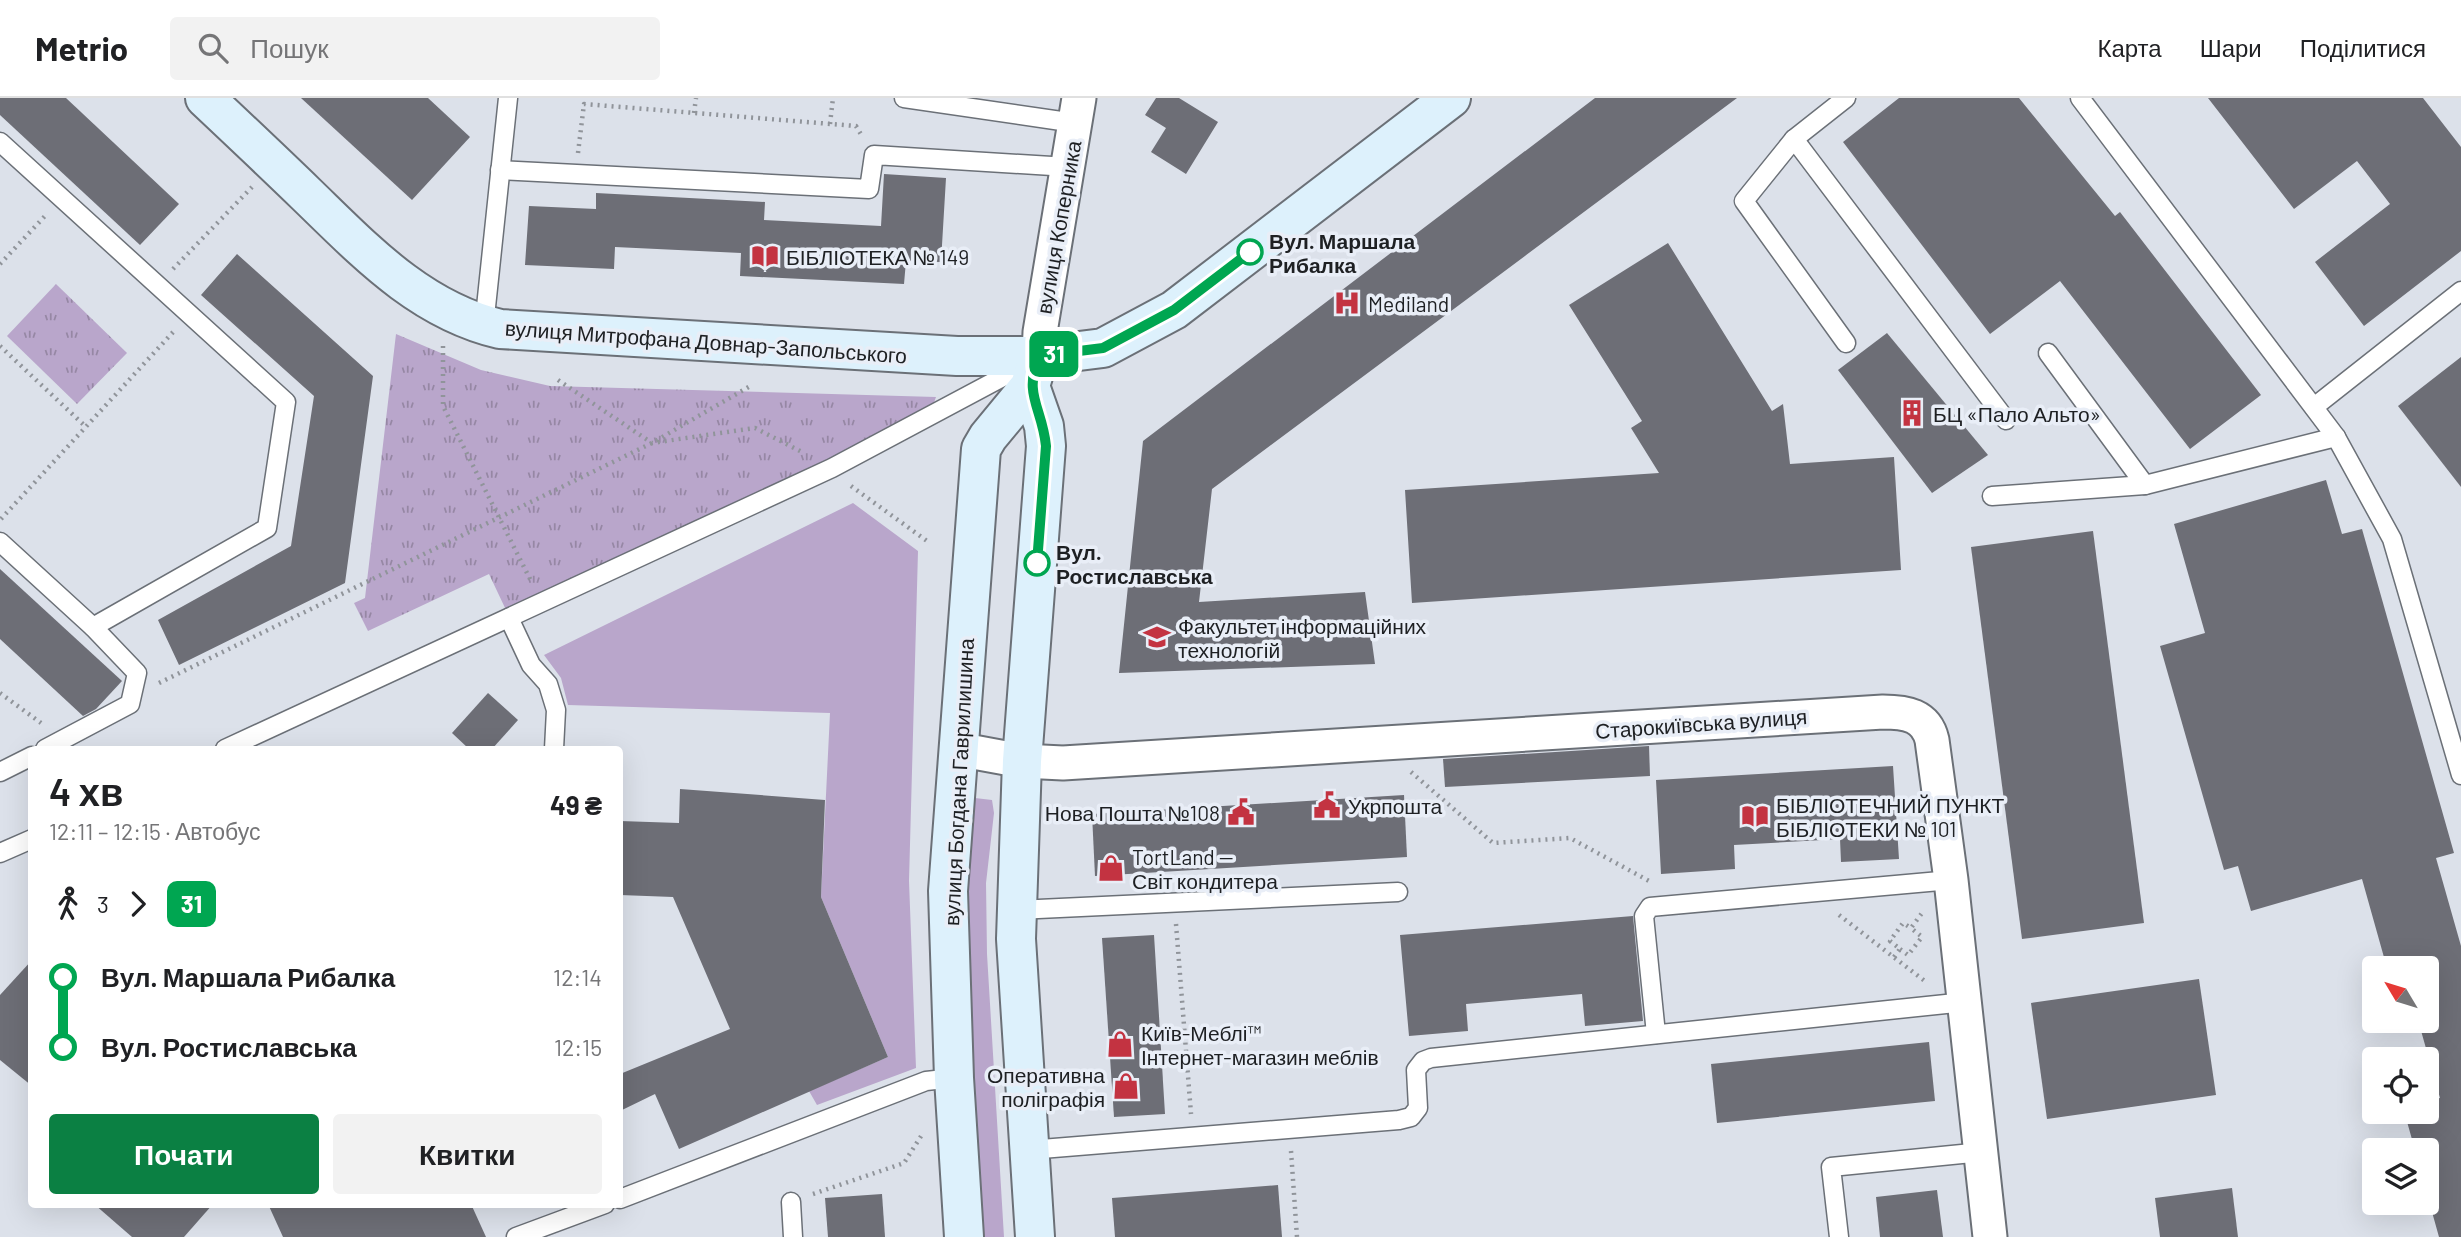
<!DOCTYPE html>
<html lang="uk">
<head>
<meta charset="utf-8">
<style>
	body { margin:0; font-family:Barlow,sans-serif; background:#f2f2f2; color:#202124; height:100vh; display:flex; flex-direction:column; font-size:26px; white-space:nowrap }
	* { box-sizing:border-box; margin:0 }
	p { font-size:23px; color:#757577 }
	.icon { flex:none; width:38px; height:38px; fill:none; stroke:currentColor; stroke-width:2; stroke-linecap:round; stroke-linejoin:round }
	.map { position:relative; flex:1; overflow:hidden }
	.drawer { position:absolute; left:28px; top:648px; width:595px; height:462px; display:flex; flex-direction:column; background:#fff; border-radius:7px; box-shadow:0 7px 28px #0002 }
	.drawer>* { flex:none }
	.badge { padding:0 14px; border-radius:10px; font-size:24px; line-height:46px }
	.needle { width:46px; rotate:308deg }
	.fabs { position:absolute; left:2362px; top:858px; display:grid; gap:14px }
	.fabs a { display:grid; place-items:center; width:77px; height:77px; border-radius:7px; background:#fff; box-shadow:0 7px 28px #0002; font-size:35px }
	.map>.badge { position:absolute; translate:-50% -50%; box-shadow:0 0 0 4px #fff }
	.legs { display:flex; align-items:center; gap:10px; height:77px; padding:0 21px; font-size:23px }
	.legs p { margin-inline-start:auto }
	.summary { display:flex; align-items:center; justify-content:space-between; height:119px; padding:0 21px }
	h1 { font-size:38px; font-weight:600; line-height:52px }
	.primary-button { display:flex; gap:14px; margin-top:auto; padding:14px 21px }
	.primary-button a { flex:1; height:80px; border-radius:7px; background:#0b8043; color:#fff; font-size:28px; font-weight:600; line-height:80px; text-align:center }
	.primary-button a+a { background:#f2f2f2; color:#202124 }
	ul { padding:0 21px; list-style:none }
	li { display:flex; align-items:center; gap:24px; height:70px; font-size:26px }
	li i { display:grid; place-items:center; width:10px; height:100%; margin:0 9px; background:currentColor }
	li i::after { content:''; width:18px; height:18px; margin:-9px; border:5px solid; border-radius:50%; background:#fff }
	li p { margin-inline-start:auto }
	li:first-child i { background:linear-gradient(#0000 50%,currentColor 0) }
	li:last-child i { background:linear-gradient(currentColor 50%,#0000 0) }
	header { display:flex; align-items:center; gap:42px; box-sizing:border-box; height:98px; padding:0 35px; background:#fff; border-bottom:2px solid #e0e0e0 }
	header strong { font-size:33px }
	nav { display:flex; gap:38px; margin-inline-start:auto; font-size:24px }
	.search { width:490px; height:63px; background:#f2f2f2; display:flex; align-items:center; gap:18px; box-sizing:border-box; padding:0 24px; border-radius:7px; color:#757577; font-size:26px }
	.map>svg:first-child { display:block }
	.grass { fill:#b9a6cb }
	.park { fill:url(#park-tufts) }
	.building { fill:#6d6e76 }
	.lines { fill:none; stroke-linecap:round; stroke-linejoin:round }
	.lane-casing { stroke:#6b7077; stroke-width:21 }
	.street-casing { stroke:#6b7077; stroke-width:37 }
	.secondary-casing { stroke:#6b7077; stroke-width:42 }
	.path { stroke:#90949a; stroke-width:4.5; stroke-dasharray:2 5; stroke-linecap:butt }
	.lane { stroke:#fff; stroke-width:18 }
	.street { stroke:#fff; stroke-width:33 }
	.secondary { stroke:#ddf1fc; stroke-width:38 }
	.line-1-casing { stroke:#fff; stroke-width:16 }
	.line-1 { stroke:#00a651; stroke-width:10 }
	.stop-1-dot { fill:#fff; stroke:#00a651; stroke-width:3.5 }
	.labels { text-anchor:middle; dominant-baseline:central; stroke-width:7; stroke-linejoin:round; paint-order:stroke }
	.street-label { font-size:21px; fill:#1e2023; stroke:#e9eef7 }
	.stop-label { font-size:21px; font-weight:bold; fill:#1e2023; stroke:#e9eef7; text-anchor:start }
	.poi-label { font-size:21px; fill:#1e2023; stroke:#e9eef7; text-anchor:start }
</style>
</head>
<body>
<header>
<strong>Metrio</strong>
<div class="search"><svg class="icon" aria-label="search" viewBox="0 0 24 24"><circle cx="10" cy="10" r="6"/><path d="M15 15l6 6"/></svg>Пошук</div>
<nav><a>Карта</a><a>Шари</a><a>Поділитися</a></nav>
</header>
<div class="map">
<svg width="2461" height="1139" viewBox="0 0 2461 1139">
	<defs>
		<pattern id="park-tufts" width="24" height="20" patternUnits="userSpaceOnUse" patternTransform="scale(1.75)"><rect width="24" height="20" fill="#b9a6cb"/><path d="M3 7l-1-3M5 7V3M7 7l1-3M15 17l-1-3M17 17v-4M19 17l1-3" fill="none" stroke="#9687a4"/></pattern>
	</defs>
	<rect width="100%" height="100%" fill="#dce1ea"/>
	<!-- grass -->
	<g class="grass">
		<polygon points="853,405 918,453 909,783 916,970 817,1007 809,993 888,959 821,799 830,615 568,607 561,580 544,557"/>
		<polygon points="975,700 992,702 994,715 986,785 987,856 1004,1139 975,1139 961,722"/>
	</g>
	<!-- park -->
	<g class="park">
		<polygon points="56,186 127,255 77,306 7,238"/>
		<polygon points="396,236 481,272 550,288 936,299 931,313 506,512 489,476 368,533 354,505 365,500"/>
	</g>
	<!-- building -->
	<g class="building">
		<polygon points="0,0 66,0 179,106 140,147 0,17"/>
		<polygon points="301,0 428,0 470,39 412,102"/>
		<polygon points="1156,0 1179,0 1218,24 1186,76 1151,54 1166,30 1145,17"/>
		<polygon points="1595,0 1737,0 1212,391 1199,504 1365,494 1375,566 1119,575 1143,343"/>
		<polygon points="1899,0 2019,0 2115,118 2120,114 2261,297 2190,351 2060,183 1990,236 1843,44"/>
		<polygon points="2208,0 2423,0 2461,49 2461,153 2364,228 2315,164 2390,106 2357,63 2294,111"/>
		<polygon points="884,76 946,80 941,164 906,163 904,186 740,178 741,155 615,149 614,171 525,167 529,108 596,111 596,95 765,104 764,122 881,128"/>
		<polygon points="1668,145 1772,313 1783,306 1790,366 1894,359 1901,472 1412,505 1405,392 1659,375 1631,330 1642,323 1569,207"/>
		<polygon points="237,156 373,278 345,485 179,567 158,522 291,448 314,298 201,197"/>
		<polygon points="1887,235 1988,357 1932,395 1838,272"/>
		<polygon points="2461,259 2461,389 2398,308"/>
		<polygon points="2326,382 2342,436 2362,431 2454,755 2436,760 2461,848 2461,1139 2439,1139 2427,1096 2427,1052 2415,1052 2404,1013 2427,1013 2427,1003 2440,1000 2418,922 2427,922 2427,870 2387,870 2362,781 2251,813 2238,768 2224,772 2160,548 2205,535 2174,426"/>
		<polygon points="2093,433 2144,825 2022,841 1971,449"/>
		<polygon points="0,471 122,583 96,611 83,618 0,541"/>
		<polygon points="488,595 518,622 492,651 469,651 452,635"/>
		<polygon points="1649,648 1650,678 1445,689 1443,661"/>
		<polygon points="1893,668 1899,761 1841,764 1840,741 1734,747 1735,771 1661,776 1656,682"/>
		<polygon points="680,691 825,702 821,799 888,959 679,1051 655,996 620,1013 620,976 730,931 673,799 620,797 620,723 679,725"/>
		<polygon points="1404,697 1407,759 1095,778 1092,716"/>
		<polygon points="1633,818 1643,923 1585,928 1582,896 1466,906 1468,933 1409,938 1400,837"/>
		<polygon points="1154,837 1165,1016 1114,1019 1102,840"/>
		<polygon points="32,862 32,988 0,962 0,897"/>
		<polygon points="2199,881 2216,997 2047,1021 2031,905"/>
		<polygon points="1929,944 1935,1003 1717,1025 1711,966"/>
		<polygon points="1278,1087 1282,1139 1115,1139 1112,1100"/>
		<polygon points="2232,1090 2238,1139 2160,1139 2155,1100"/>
		<polygon points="1937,1092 1943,1139 1880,1139 1876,1099"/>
		<polygon points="882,1096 885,1139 828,1139 825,1100"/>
		<polygon points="94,1106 213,1106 184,1139 132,1139"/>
		<polygon points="268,1106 471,1106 486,1139 283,1139"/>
	</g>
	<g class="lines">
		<defs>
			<g id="lane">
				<polyline points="904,0 1075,25"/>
				<polyline points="1846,0 1794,41 1744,103 1846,245"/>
				<polyline points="2080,0 2336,339 2392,441 2461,677"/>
				<polyline points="1794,41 2006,322"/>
				<polyline points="0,44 286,304 267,430 93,529"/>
				<polyline points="500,72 869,91 874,57 1068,69"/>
				<polyline points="484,228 508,0"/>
				<polyline points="2048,255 2145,387"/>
				<polyline points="2314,309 2461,193"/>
				<polyline points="1992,398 2145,387 2336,339"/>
				<polyline points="0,444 93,529 137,575 130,606 45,651"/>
				<polyline points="509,520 531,567 548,586 556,612 554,651"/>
				<polyline points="225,651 832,370 1029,265"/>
				<polyline points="0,674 32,658"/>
				<polyline points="0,755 32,741"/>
				<polyline points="1017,812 1398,794"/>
				<polyline points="1656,936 1644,818 1650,809 1951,782"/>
				<polyline points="1029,1052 1399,1022 1411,1019 1418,1010 1416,972 1423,963 1431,960 1965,904"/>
				<polyline points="620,1101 926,983 954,980"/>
				<polyline points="791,1104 793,1139"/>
				<polyline points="516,1139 605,1106"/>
				<polyline points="1839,1139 1831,1069 1982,1054"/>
			</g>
			<g id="street">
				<polyline points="1039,258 1040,234 1079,0"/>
				<path d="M 957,651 L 1022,663 L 1063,665 L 1883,614 C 1906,614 1926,617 1932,642 L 1951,782 L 1990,1139"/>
			</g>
			<g id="secondary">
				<path d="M 205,0 C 239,32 273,64 306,96 C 363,151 419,212 500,231 L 957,258 L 1039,258 L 1103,250 L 1174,212 L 1451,0"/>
				<polyline points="1030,288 1044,328 1046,348 1022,663 1016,841 1035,1139"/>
				<polyline points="964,1139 954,980 948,793 981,351 988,339 1030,288 1039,258"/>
			</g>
		</defs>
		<!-- lane casing -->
		<use href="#lane" class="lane-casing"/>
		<!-- street casing -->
		<use href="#street" class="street-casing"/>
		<!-- secondary casing -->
		<use href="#secondary" class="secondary-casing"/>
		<!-- path -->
		<g class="path">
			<polyline points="694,15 696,0"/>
			<polyline points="830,26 833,0"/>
			<polyline points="578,55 584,6 856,28 862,38"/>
			<polyline points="0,166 45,118"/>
			<polyline points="173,171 252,89"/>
			<polyline points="0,248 85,328"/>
			<polyline points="443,248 443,308 532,485"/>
			<polyline points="558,282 652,345 755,330 804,355"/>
			<polyline points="851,388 927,443"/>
			<polyline points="1,421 175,232"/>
			<polyline points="159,585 652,345 752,287"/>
			<polyline points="0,595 41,625"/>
			<polyline points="1411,674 1493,745 1570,740 1651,784"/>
			<polyline points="1839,817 1926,884"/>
			<polyline points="1176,826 1191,1016"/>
			<polyline points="1900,851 1908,857 1922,839 1911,830"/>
			<polyline points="1894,859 1900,851 1890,843 1903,825 1911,830 1922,815"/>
			<polyline points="1291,1053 1297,1139"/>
			<polyline points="813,1096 904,1065 923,1035"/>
		</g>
		<!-- lane -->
		<use href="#lane" class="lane"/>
		<!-- street -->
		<use href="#street" class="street"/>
		<!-- secondary -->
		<use href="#secondary" class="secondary"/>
	</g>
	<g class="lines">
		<defs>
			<path id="line-1" d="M 1037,465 L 1046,348 C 1042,309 1023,297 1039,258 L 1103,250 L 1174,212 L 1250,154"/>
		</defs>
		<!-- line-1 casing -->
		<use href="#line-1" class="line-1-casing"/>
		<!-- line-1 -->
		<use href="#line-1" class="line-1"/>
	</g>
	<!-- icons -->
	<defs>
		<symbol id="library-bare" viewBox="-9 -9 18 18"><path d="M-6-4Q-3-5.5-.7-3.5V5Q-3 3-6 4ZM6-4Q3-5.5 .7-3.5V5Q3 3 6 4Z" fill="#c33341" stroke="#e9eef7" stroke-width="2.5" paint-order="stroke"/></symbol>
		<symbol id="hospital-bare" viewBox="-9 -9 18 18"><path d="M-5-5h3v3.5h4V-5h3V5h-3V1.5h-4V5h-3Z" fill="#c33341" stroke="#e9eef7" stroke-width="2.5" paint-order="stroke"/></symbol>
		<symbol id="building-bare" viewBox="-9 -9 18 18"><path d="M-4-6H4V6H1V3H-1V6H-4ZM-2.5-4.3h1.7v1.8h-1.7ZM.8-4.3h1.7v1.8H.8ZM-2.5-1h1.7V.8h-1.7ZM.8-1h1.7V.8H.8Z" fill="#c33341" stroke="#e9eef7" stroke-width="2.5" paint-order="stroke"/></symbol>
		<symbol id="university-bare" viewBox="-9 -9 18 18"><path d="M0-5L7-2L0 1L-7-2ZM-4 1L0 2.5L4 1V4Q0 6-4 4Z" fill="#c33341" stroke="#e9eef7" stroke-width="2.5" paint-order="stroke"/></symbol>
		<symbol id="civic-bare" viewBox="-9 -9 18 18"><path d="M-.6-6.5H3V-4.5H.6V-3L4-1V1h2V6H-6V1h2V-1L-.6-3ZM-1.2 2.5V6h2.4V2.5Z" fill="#c33341" stroke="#e9eef7" stroke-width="2.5" paint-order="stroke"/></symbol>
		<symbol id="shop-bare" viewBox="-9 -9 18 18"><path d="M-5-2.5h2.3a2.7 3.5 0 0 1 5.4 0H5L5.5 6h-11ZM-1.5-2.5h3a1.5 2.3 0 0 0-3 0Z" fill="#c33341" stroke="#e9eef7" stroke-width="2.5" paint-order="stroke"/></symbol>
	</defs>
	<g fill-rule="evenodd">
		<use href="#library-bare" x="746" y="139" width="38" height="38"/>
		<use href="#hospital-bare" x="1328" y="186" width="38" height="38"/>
		<use href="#building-bare" x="1893" y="296" width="38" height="38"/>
		<use href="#university-bare" x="1138" y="520" width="38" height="38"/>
		<use href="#civic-bare" x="1308" y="688" width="38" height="38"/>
		<use href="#civic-bare" x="1222" y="695" width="38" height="38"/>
		<use href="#library-bare" x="1736" y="699" width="38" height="38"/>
		<use href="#shop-bare" x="1092" y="751" width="38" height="38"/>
		<use href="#shop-bare" x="1101" y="927" width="38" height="38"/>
		<use href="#shop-bare" x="1107" y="969" width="38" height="38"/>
	</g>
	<!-- markers -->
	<g class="stop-1-dot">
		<circle cx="1250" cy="154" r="12"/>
		<circle cx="1037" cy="465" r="12"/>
	</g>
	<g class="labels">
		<!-- street labels -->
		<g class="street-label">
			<text transform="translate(1058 129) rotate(-80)">вулиця Коперника</text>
			<text transform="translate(706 243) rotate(4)">вулиця Митрофана Довнар-Запольського</text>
			<text transform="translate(1701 625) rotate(-4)">Старокиївська вулиця</text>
			<text transform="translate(958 684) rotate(-87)">вулиця Богдана Гаврилишина</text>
		</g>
		<!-- stop labels -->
		<g class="stop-label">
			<text x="1269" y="142">Вул. Маршала<tspan x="1269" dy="24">Рибалка</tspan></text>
			<text x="1056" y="453">Вул.<tspan x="1056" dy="24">Ростиславська</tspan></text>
		</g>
		<!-- poi labels -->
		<g class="poi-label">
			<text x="786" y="158">БІБЛІОТЕКА № 149</text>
			<text x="1368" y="205">Mediland</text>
			<text x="1933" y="315">БЦ «Пало Альто»</text>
			<text x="1178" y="527">Факультет інформаційних<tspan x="1178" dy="24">технологій</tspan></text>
			<text x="1776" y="706">БІБЛІОТЕЧНИЙ ПУНКТ<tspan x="1776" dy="24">БІБЛІОТЕКИ № 101</tspan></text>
			<text x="1348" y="707">Укрпошта</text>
			<text x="1220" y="714" text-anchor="end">Нова Пошта №108</text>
			<text x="1132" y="758">TortLand —<tspan x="1132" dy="24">Світ кондитера</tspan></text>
			<text x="1141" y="934">Київ-Меблі™<tspan x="1141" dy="24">Інтернет-магазин меблів</tspan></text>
			<text x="1105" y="976" text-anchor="end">Оперативна<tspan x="1105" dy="24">поліграфія</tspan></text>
		</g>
	</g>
</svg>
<div class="fabs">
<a><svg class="needle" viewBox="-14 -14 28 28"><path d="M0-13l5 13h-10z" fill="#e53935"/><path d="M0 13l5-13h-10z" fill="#757577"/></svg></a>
<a><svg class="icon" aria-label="locate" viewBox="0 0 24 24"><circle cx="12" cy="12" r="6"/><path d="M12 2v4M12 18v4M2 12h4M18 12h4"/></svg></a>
<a><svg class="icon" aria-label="layers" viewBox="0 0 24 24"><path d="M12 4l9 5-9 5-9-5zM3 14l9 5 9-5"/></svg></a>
</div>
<b class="badge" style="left:1054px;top:256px;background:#00a651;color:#fff">31</b>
<section class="drawer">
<div class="summary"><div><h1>4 хв</h1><p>12:11 – 12:15 · Автобус</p></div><b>49 ₴</b></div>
<div class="legs"><svg class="icon" aria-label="walk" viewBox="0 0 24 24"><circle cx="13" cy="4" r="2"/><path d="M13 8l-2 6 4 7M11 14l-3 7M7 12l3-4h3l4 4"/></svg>3<svg class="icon" aria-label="forward" viewBox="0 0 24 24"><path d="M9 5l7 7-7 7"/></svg><b class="badge" style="background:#00a651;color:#fff">31</b></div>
<ul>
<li><i style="color:#00a651"></i><b>Вул. Маршала Рибалка</b><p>12:14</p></li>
<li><i style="color:#00a651"></i><b>Вул. Ростиславська</b><p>12:15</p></li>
</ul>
<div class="primary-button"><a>Почати</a><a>Квитки</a></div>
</section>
</div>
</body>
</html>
